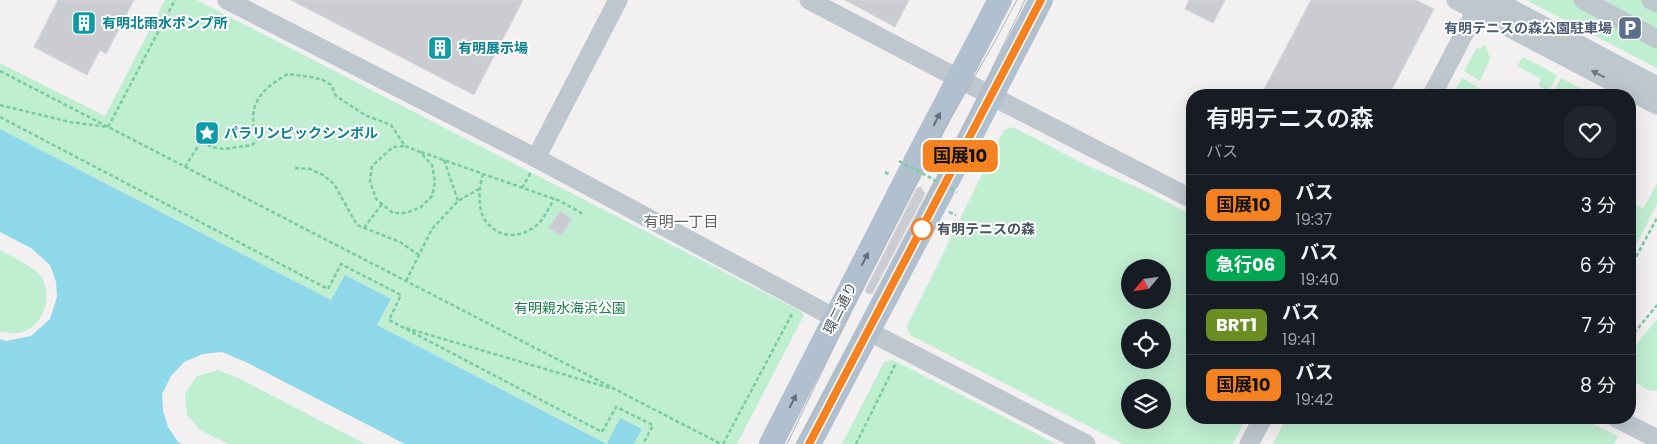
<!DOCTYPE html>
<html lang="ja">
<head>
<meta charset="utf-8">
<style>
	body { margin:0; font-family:Poppins,"Noto Sans JP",sans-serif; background:#20242c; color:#f1f3f6; height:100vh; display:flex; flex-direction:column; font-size:19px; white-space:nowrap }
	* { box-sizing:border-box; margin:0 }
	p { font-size:16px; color:#9ea1a6 }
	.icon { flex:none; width:28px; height:28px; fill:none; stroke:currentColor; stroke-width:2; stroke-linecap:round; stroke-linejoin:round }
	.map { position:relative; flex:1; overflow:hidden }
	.drawer { position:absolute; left:1186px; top:89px; width:450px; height:335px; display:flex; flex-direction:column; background:#171b24; border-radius:20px; box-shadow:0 5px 20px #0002 }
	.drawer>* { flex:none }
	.badge { padding:0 10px; border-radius:8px; font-size:18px; line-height:32px }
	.needle { width:32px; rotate:241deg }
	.fabs { position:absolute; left:1121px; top:259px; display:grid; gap:10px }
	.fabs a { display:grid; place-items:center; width:50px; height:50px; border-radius:50%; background:#171b24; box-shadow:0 5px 20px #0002; font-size:25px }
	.map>.badge { position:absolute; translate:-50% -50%; box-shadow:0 0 0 2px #fff }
	.round { display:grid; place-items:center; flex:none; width:52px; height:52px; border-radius:20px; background:#20242c }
	.summary { display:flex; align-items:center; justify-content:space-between; height:85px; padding:0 20px }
	h1 { font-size:24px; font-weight:600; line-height:38px }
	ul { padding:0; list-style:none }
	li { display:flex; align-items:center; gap:15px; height:60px; padding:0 20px; border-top:1px solid #363941 }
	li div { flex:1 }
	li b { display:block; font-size:19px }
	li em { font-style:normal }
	li .badge { min-width:55px; font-weight:700; text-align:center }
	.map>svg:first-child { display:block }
	.green { fill:#c0eed1; fill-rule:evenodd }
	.water { fill:#8ed8ea }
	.building { fill:#caccd2; stroke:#d4d6db }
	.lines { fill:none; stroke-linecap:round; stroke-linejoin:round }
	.path { stroke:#78cca2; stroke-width:2.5; stroke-dasharray:4 2.5; stroke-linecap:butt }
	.minor { stroke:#bec7ce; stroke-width:19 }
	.major { stroke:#b0c0ce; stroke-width:24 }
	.tram { stroke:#b2b5ba; stroke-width:1 }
	.path-bridge { stroke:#78cca2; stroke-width:2.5; stroke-dasharray:4 2.5; stroke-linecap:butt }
	.oneway { fill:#6b767f }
	.oneway2 { fill:#626e79 }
	.line-casing { stroke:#fff; stroke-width:11 }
	.line { stroke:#f58220; stroke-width:8 }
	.stop-dot { fill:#fff; stroke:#f58220; stroke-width:2.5 }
	.labels { text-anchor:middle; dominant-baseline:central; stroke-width:4; stroke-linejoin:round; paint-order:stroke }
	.culture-label { font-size:14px; font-weight:bold; fill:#0d838f; stroke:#fff; text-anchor:start }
	.service-label { font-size:14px; font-weight:bold; fill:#4e5e75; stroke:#fff; text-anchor:end }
	.stop-label { font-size:14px; font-weight:bold; fill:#48535d; stroke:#fff; text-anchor:start }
	.park-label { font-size:14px; fill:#197e4a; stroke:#fff }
	.street-label { font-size:14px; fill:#48535d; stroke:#fff }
	.neighbourhood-label { font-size:15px; fill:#5c6065; stroke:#fff }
</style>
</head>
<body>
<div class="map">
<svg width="1657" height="444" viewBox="0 0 1657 444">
	<rect width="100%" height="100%" fill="#f2f0f0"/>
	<!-- green -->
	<g class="green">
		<polygon points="165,0 197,0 802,312 804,315 737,444 634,444 642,429 607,444 377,325 391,300 332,301 0,129 0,63 105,116"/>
		<polygon points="1526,0 1657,0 1657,68"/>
		<polygon points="1483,45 1486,46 1490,59 1480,81 1464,71 1477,47 1480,49"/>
		<polygon points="1523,57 1557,75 1549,91 1539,86 1540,78 1517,66"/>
		<polygon points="1462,78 1481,89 1479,93 1482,95 1459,95 1454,92"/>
		<polygon points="1561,78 1594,95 1580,95 1575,93 1574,95 1557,95 1553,93"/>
		<path d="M 1013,127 L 1086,165 L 1148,192 L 1192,215 L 1192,418 L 1246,418 L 1233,444 L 1123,444 L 910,335 L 907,326 L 1004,130 ZM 1130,268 L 1162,268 L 1162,300 L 1130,300 ZM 1130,328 L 1162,328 L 1162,360 L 1130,360 ZM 1130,388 L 1162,388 L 1162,420 L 1130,420 Z"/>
		<polygon points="1657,183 1657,204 1630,256 1630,201 1643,209"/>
		<path d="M 0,250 C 10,256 37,268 42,278 C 53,297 44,324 23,332 C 17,335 6,332 0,332 Z"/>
		<polygon points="1657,319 1657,391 1648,390 1630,379 1630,352"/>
		<polygon points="893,360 909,368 1056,444 842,444 884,362"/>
		<polygon points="218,370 238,378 365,444 228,444 200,430 187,415 185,394 197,376"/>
		<polygon points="1286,418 1580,418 1618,436 1614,444 1273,444"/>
	</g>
	<!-- water -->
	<g class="water">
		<polygon points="0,129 331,300 345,275 391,299 377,325 607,444 405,444 246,362 222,352 203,354 184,362 171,376 162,394 163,411 168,427 178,442 182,444 0,444 0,339 6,341 31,336 50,319 57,297 56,282 50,265 31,248 0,232"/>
		<polygon points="620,418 642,429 634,444 607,444"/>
	</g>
	<!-- building -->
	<g class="building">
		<polygon points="58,0 134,0 106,54 100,50 87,75 34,47"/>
		<polygon points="291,0 523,0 474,95"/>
		<polygon points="845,0 909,0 895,27"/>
		<polygon points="1189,0 1225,0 1213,23 1185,9"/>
		<polygon points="1311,0 1416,0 1434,9 1389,95 1261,95"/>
		<polygon points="921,187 925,194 872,294 867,293 865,291 917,188"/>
		<polygon points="560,211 572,219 561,236 549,228"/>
	</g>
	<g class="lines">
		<!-- path -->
		<g class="path">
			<polyline points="0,71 721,444"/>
			<polyline points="0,105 70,122 108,127 175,0"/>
			<polyline points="0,117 328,289 341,264 401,295 389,320 602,432 616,407 653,425 643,444"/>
			<polygon points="405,146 420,152 432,165 435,182 432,196 421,207 406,213 393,213 376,199 370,181 372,166 393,147"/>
			<polyline points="421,152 560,201 583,214"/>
			<polyline points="444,160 458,201"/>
			<path d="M 185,167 L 202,140 L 211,147 L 224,149 L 252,145 L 257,140 C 246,106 259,90 288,74 L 311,77 L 323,80 L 331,85 L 336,96 L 365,115 L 391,125 L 405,146"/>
			<polyline points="295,168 310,169 323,175 334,184 357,225 400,242 419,255"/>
			<polyline points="885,172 890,175"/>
			<path d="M 483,174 C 479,187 477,207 485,220 C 498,239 520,239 537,225 C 544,219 549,207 554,199"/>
			<polyline points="522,188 531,172"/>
			<polyline points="949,212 956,215"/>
			<polyline points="364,228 382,204"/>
			<polyline points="1630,268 1657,218"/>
			<polyline points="406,281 432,229 458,201 479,189"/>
			<polyline points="406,328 610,388"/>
			<polyline points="1630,338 1657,305"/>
			<polyline points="723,444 793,312"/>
			<polyline points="856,444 896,363"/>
		</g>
		<!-- minor -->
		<g class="minor">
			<polyline points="227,0 536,158 835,318"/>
			<polyline points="809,0 1009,105 1192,199"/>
			<polyline points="1456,0 1657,105"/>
			<polyline points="1495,0 1657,86"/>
			<polyline points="1583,0 1657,39"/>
			<polyline points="1651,0 1657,3"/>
			<polyline points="1432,95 1481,1"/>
			<polyline points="536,158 618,0"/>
			<polyline points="868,331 1086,444"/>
			<polyline points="1616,418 1657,439"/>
			<polyline points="1249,444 1263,418"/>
		</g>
		<!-- major -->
		<g class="major">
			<polyline points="915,162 1000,0"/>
			<polyline points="948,180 1041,0"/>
			<polyline points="771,444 910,172"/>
			<polyline points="809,444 943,189"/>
		</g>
		<!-- tram -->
		<g class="tram">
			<polyline points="787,444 860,293 944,130 995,41 1017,0"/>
			<polyline points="796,444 875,301 963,129 1025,0"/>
		</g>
		<!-- path-bridge -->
		<polyline class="path-bridge" points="899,161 957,192"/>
	</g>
	<!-- one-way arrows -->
	<defs><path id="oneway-solid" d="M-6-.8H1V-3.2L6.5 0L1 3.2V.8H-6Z" transform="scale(1.25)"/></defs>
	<use class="oneway" href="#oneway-solid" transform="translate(1598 74) rotate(-153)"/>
	<g class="oneway2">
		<use href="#oneway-solid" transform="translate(937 119) rotate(-63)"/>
		<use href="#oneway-solid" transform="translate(865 259) rotate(-63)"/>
		<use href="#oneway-solid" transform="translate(793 401) rotate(-63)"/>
	</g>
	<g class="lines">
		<defs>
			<polyline id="line" points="809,444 1041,0"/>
		</defs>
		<!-- line casing -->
		<use href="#line" class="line-casing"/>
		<!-- line -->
		<use href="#line" class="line"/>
	</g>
	<!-- icons -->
	<defs>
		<symbol id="building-square" viewBox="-11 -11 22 22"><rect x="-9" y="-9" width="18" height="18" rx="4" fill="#0f9aa8" stroke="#fff"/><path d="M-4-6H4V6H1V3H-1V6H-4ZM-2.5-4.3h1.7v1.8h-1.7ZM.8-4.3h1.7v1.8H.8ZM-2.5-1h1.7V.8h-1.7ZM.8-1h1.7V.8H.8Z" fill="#fff"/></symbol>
		<symbol id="parking-square" viewBox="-11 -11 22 22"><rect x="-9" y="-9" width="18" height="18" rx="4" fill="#5c6f8a" stroke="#fff"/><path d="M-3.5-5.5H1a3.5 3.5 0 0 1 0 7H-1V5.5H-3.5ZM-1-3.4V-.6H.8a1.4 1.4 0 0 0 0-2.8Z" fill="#fff"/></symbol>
		<symbol id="sight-square" viewBox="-11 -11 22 22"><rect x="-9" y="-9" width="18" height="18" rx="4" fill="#0f9aa8" stroke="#fff"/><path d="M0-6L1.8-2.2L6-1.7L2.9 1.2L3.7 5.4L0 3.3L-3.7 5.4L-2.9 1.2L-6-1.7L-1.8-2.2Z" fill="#fff"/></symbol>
	</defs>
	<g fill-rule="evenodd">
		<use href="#building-square" x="70" y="9" width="28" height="28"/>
		<use href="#parking-square" x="1616" y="14" width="28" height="28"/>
		<use href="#building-square" x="426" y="34" width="28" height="28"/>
		<use href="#sight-square" x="193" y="119" width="28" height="28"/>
	</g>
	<!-- markers -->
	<circle class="stop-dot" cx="922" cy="229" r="10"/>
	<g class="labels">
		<!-- culture labels -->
		<g class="culture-label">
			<text x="102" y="23">有明北雨水ポンプ所</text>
			<text x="458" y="48">有明展示場</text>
			<text x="224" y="133">パラリンピックシンボル</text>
		</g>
		<!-- service labels -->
		<g class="service-label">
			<text x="1612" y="28">有明テニスの森公園駐車場</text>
		</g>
		<!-- stop labels -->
		<g class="stop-label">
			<text x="937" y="229">有明テニスの森</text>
		</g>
		<!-- park labels -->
		<g class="park-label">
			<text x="570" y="308">有明親水海浜公園</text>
		</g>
		<!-- street labels -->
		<g class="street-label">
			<text transform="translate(840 308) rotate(-63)">環二通り</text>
		</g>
		<!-- neighbourhood labels -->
		<g class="neighbourhood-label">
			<text x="681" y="221">有明一丁目</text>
		</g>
	</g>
</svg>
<div class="fabs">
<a><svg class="needle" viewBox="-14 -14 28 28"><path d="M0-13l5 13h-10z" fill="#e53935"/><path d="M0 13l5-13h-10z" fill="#9ea1a6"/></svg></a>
<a><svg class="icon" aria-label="locate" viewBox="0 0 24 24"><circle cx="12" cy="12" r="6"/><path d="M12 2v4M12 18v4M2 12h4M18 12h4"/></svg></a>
<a><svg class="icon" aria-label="layers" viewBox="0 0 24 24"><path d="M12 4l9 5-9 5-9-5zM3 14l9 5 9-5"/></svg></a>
</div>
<b class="badge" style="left:960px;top:156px;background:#f58220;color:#111">国展10</b>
<section class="drawer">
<div class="summary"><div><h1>有明テニスの森</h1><p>バス</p></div><a class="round"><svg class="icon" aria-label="heart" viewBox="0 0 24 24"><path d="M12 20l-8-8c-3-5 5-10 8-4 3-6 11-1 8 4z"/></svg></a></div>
<ul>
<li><span class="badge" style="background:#f58220;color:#111">国展10</span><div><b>バス</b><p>19:37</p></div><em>3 分</em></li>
<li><span class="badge" style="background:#00a651;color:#fff">急行06</span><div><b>バス</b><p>19:40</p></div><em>6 分</em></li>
<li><span class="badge" style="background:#6b8e23;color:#fff">BRT1</span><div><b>バス</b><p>19:41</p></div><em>7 分</em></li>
<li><span class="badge" style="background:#f58220;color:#111">国展10</span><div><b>バス</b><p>19:42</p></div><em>8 分</em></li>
</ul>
</section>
</div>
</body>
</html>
